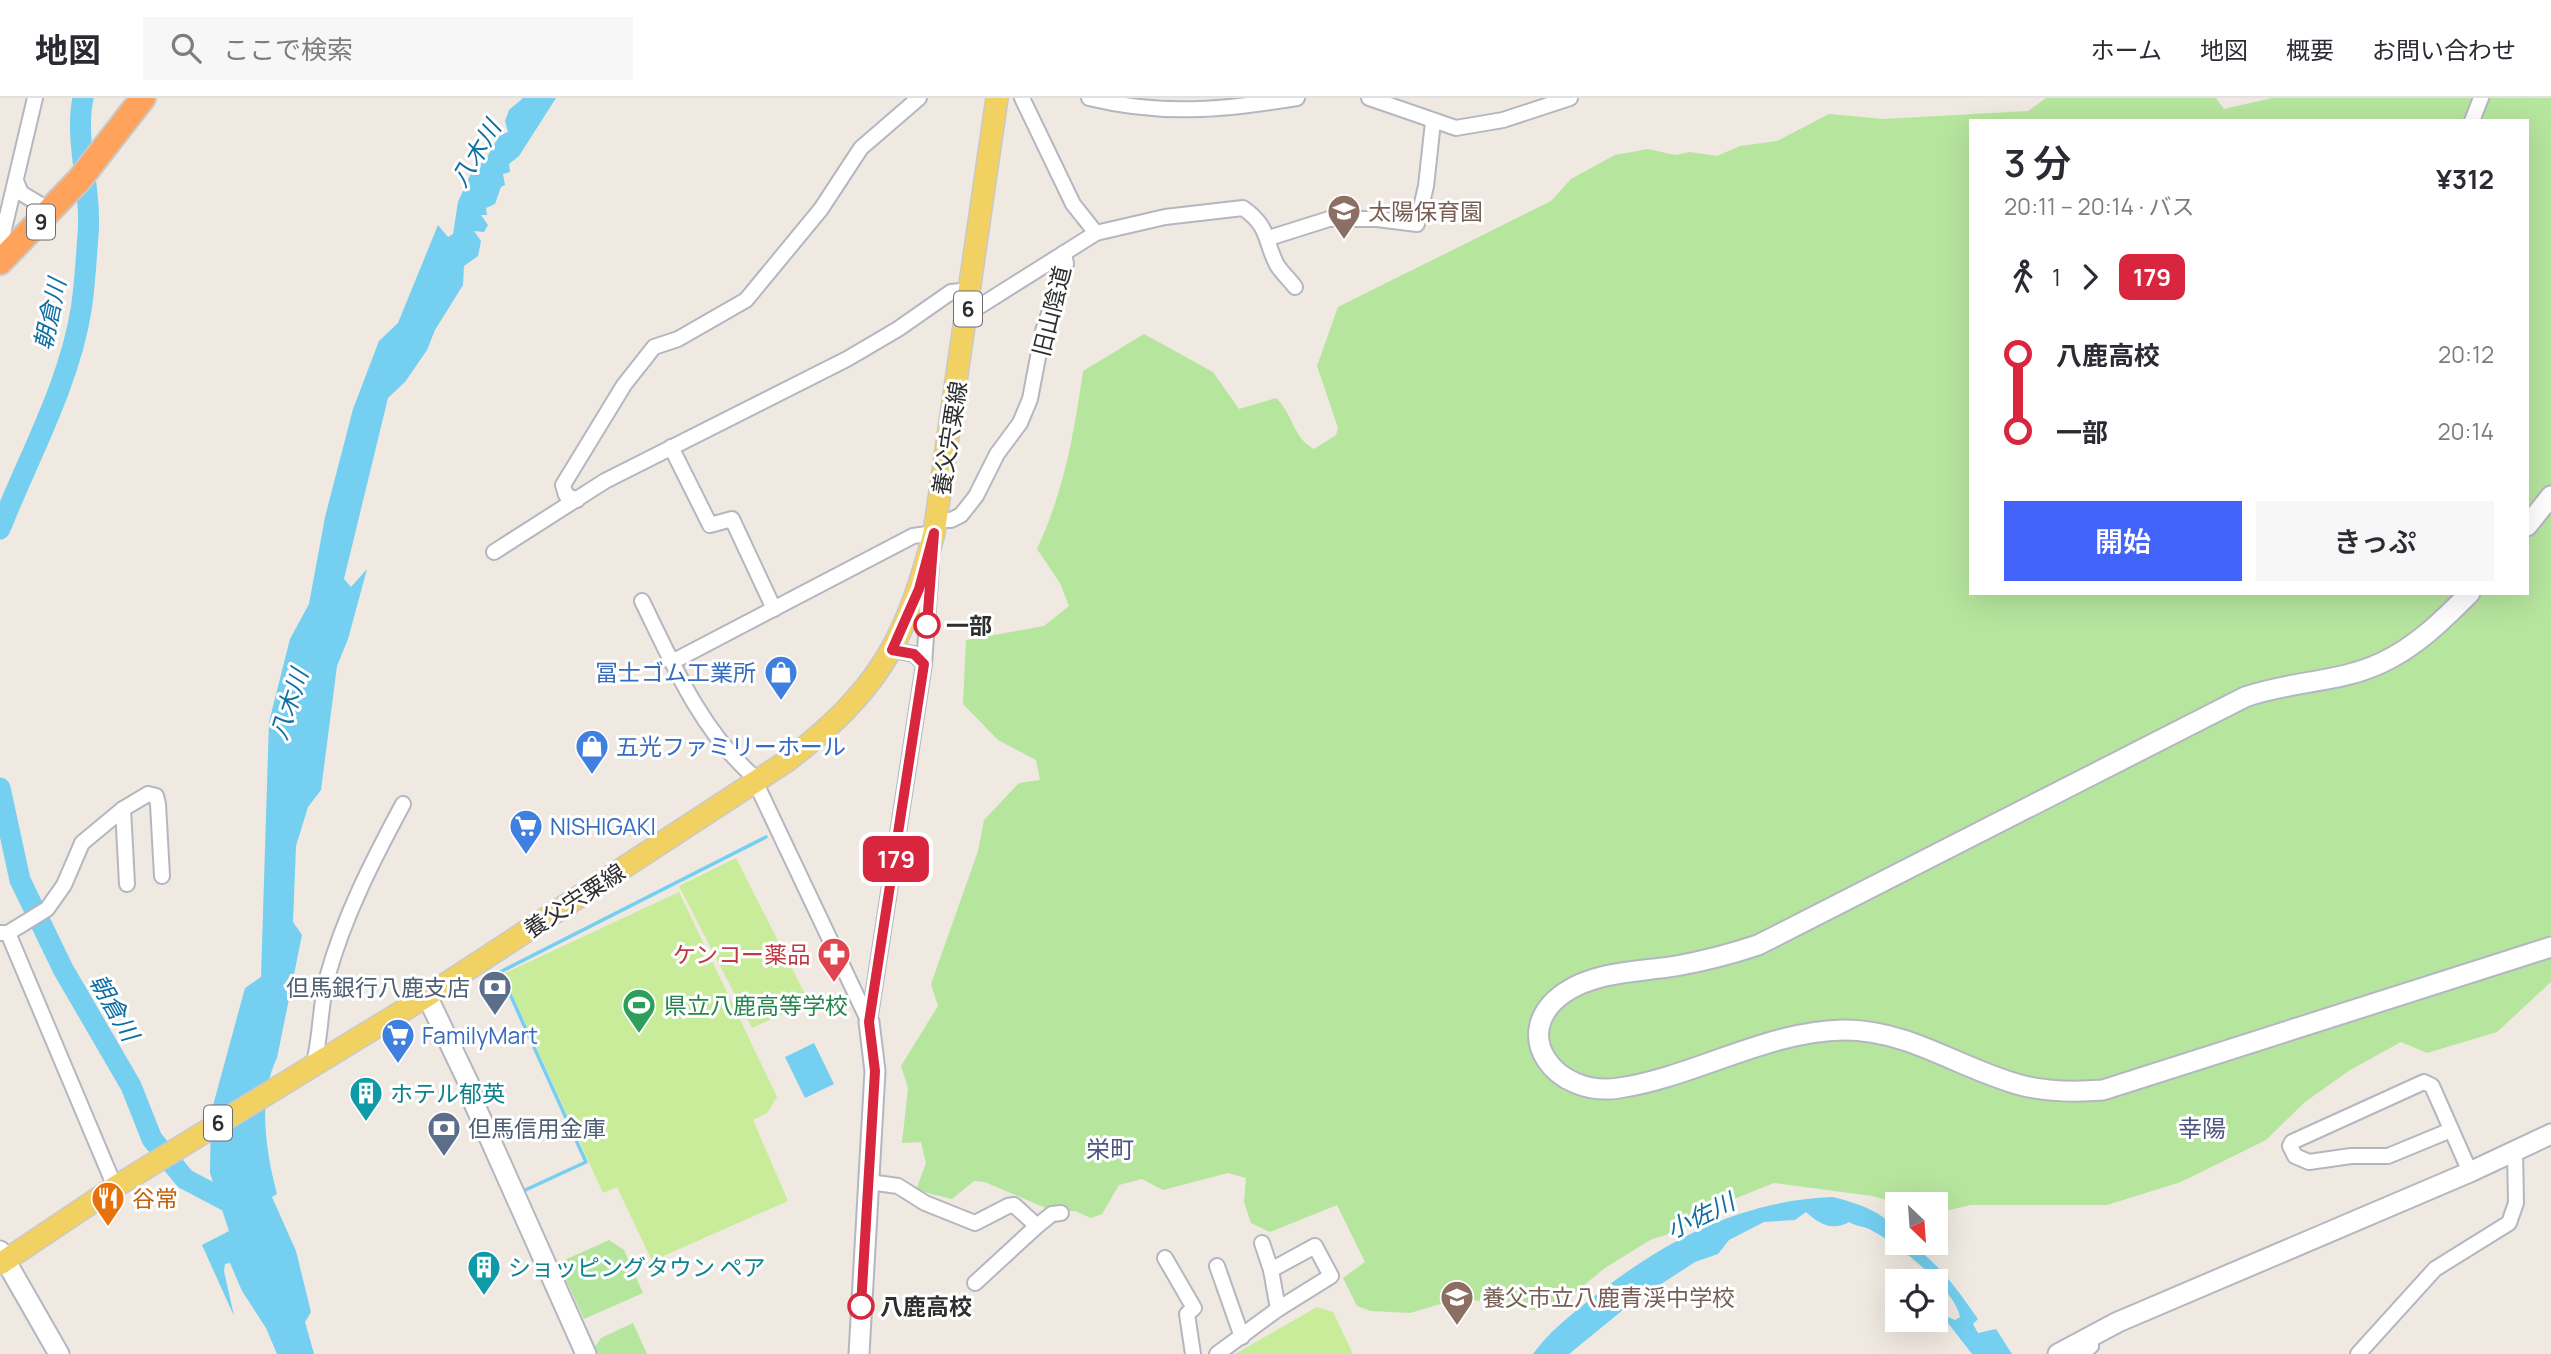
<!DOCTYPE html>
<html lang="ja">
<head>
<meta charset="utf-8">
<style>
	body { margin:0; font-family:Manrope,"Noto Sans JP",sans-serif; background:#f7f7f7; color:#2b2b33; height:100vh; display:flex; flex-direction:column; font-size:26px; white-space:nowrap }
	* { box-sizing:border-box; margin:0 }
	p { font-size:23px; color:#7c7c81 }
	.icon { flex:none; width:38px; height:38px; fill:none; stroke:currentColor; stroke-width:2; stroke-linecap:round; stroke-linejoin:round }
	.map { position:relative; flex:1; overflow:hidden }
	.panel { position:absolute; left:1969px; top:21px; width:560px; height:476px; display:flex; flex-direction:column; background:#fff; border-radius:0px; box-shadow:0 7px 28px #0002 }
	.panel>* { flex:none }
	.badge { padding:0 14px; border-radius:10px; font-size:24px; line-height:46px }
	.needle { width:46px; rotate:155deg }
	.controls { position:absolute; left:1885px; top:1094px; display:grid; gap:14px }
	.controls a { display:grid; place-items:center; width:63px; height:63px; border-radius:0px; background:#fff; box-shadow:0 7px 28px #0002; font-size:35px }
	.map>.badge { position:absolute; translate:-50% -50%; box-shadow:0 0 0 4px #fff }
	.legs { display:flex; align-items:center; gap:10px; height:77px; padding:0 35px; font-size:23px }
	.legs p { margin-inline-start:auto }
	.summary { display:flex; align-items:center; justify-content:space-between; height:119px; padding:0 35px }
	h1 { font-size:38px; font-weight:600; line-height:52px }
	.button { display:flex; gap:14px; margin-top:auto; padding:14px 35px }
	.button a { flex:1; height:80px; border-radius:0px; background:#4264fb; color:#fff; font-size:28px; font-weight:600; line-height:80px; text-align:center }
	.button a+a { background:#f7f7f7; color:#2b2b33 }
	ul { padding:0 35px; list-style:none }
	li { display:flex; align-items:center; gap:24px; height:77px; font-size:26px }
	li i { display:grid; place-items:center; width:10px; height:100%; margin:0 9px; background:currentColor }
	li i::after { content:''; width:18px; height:18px; margin:-9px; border:5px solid; border-radius:50%; background:#fff }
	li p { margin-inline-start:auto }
	li:first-child i { background:linear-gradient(#0000 50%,currentColor 0) }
	li:last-child i { background:linear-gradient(currentColor 50%,#0000 0) }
	header { display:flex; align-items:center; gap:42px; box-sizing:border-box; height:98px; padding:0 35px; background:#fff; border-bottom:2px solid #e1e1e2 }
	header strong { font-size:33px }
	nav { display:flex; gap:38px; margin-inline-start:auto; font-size:24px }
	.search { width:490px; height:63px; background:#f7f7f7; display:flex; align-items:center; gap:18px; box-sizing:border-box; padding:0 24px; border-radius:0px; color:#7c7c81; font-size:26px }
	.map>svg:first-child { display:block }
	.green { fill:#b6e59e; fill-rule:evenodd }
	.pitch { fill:#c9ec9a }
	.water { fill:#75cff0 }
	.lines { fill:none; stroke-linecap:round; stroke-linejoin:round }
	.stream { stroke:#75cff0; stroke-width:3.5 }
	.river { stroke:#75cff0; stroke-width:21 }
	.street-casing { stroke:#b4b7c1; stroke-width:18 }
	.secondary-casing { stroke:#b4b7c1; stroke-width:23 }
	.primary-casing { stroke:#c9c9c9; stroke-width:24 }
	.highway-casing { stroke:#c9c9c9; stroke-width:28 }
	.street { stroke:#fff; stroke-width:14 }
	.secondary { stroke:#fff; stroke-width:19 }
	.primary { stroke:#f2d163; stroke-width:21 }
	.highway { stroke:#ffa35c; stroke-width:24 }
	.line-1-casing { stroke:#fff; stroke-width:16 }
	.line-1 { stroke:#d7263d; stroke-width:10 }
	.stop-1-dot { fill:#fff; stroke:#d7263d; stroke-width:3.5 }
	.labels { text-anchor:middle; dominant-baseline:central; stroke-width:6; stroke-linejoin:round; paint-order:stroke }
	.shield { fill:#fff; stroke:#6d6d6d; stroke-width:2 }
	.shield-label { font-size:21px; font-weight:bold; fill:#2e2e2e }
	.education-label { font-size:23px; fill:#785e54; stroke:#fff; text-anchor:start }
	.street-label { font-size:23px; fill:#2e2e2e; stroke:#fff }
	.stop-label { font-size:23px; font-weight:bold; fill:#2e2e2e; stroke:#fff; text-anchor:start }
	.shop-label { font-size:23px; fill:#366cbe; stroke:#fff; text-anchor:start }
	.health-label { font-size:23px; fill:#be3a42; stroke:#fff; text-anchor:end }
	.service-label { font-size:23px; fill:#4e5e75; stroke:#fff; text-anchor:end }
	.leisure-label { font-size:23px; fill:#27864d; stroke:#fff; text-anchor:start }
	.culture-label { font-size:23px; fill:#0d838f; stroke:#fff; text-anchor:start }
	.food-label { font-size:23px; fill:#c56008; stroke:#fff; text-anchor:start }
	.water-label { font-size:24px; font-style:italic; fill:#0d6fa3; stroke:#fff }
	.neighbourhood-label { font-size:24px; fill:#4d5680; stroke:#fff }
</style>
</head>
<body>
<header>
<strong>地図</strong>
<div class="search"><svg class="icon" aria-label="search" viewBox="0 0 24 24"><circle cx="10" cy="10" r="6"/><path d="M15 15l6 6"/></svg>ここで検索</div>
<nav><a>ホーム</a><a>地図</a><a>概要</a><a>お問い合わせ</a></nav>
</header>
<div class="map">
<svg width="2551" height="1256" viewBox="0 0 2551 1256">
	<rect width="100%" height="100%" fill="#efe9e1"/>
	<!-- green -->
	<g class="green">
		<path d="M 2046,0 L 2216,0 L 2224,11 L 2272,0 L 2551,0 L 2551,884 L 2497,934 L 2427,955 L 2401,944 L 2350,972 L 2305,1004 L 2266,1042 L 2181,1084 L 2107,1107 L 1971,1107 L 1936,1115 L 1936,1106 L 1901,1106 L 1872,1098 L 1774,1085 L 1734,1101 L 1680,1132 L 1650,1142 L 1605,1170 L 1560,1207 L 1534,1212 L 1461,1200 L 1410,1215 L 1371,1213 L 1357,1208 L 1343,1180 L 1365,1164 L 1337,1107 L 1270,1134 L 1251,1125 L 1244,1104 L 1246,1080 L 1228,1075 L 1163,1092 L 1142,1081 L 1119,1087 L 1102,1116 L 1091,1120 L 1075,1113 L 1050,1112 L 985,1084 L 974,1083 L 952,1101 L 916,1092 L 926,1065 L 921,1044 L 902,1045 L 908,990 L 901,968 L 938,908 L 931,886 L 978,753 L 984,722 L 1019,685 L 1040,682 L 1036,662 L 998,642 L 963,606 L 966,542 L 1044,528 L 1069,508 L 1060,485 L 1037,451 C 1064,393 1074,336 1083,273 L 1144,236 L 1213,274 L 1239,311 L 1276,300 C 1293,316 1293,340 1314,351 L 1336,337 L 1338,330 L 1317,268 L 1338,209 L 1551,103 L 1571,81 L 1615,57 L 1648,51 L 1675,57 L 1690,54 L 1717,58 L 1740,48 L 1777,43 L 1829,16 L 1884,21 L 2028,13 ZM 1970,23 L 2527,23 L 2527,495 L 1970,495 Z"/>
		<polygon points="609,1142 624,1152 643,1195 584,1221 558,1165"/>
		<polygon points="633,1225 647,1256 598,1256 595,1249 601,1240"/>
	</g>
	<!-- pitch -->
	<g class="pitch">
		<polygon points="736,760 809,904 752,930 679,788"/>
		<polygon points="679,794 777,999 767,1015 753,1022 788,1103 652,1163 617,1089 603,1095 503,876"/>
		<polygon points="1317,1209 1333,1214 1353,1256 1235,1256"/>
	</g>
	<!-- water -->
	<g class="water">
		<path d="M 523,0 L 556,0 L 519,58 L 509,66 L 510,74 L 503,76 L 505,87 L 501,89 L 495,106 L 486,110 L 487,117 L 481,117 L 488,127 L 484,134 L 474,133 L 481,143 L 478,158 L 464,168 L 463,187 L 435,232 L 427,252 L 405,284 L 388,300 L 344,481 L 351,489 L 367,471 L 348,541 L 337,568 L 321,692 L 308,709 L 296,748 L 293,824 L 302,837 L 277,960 C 257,1000 266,1054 277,1096 L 272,1099 L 296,1153 L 311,1214 L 305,1224 L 314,1256 L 277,1256 L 266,1230 L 242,1193 L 230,1165 L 225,1166 L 224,1173 L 234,1218 L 202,1147 L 229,1133 L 210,1075 L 211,1015 L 245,890 L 261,879 L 269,624 L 290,541 L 309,506 L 325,419 L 353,311 L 379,243 L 398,225 L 438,127 L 448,139 L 453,136 L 458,104 L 472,73 L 486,61 L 499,38 L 508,34 L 505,23 L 509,12 Z"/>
		<polygon points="814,945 834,986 805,1000 785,959"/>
		<path d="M 1833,1099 C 1856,1105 1897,1116 1897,1144 C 1925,1144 1962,1198 1978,1221 L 1973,1226 L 1978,1235 L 1996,1231 L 2012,1256 L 1972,1256 L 1941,1216 L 1955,1222 L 1960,1219 C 1955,1190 1895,1144 1869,1131 C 1863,1128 1855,1128 1849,1124 C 1832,1134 1818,1125 1806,1114 L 1795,1122 L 1764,1124 L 1729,1142 L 1718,1156 L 1695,1164 L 1629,1207 L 1569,1256 L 1533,1256 C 1548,1235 1570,1217 1591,1201 C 1661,1144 1742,1102 1833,1099 Z"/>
	</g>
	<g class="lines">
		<!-- stream -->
		<polyline class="stream" points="521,1094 586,1064 500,874 766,739"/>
		<!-- river -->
		<g class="river">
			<path d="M 0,431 C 28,360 69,287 81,212 C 85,187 86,162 88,137 C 92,92 74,43 83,0"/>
			<polyline points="0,690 20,782 63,871 131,988 152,1041 185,1081 242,1111"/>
		</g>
		<defs>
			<g id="street">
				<polyline points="1022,0 1073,106 1096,135"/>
				<path d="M 1089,0 C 1162,18 1223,12 1297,0"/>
				<polyline points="1369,0 1456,30 1503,22 1570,0"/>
				<polyline points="2472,23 2481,0"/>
				<polyline points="16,83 21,95 51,113"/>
				<polyline points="1269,140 1329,121 1377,121 1417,126 1426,88 1433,24"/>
				<polyline points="0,148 35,0"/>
				<polyline points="671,349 710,427 732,421 774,511"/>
				<polyline points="577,402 566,397 563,387 624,287 654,249 678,241 746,202 821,111 861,50 919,0"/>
				<polyline points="936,422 951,422 961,417 976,398 997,356 1020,325 1030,301 1043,233 1066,166 1064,155"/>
				<path d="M 494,454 L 605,383 L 847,261 L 898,231 L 951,194 L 961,193 L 969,207 L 980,208 L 1096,135 L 1165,119 L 1243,110 C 1270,129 1264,142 1277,167 C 1282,175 1290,182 1295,189"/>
				<path d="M 642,503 C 672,564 700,631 752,677 L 869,924"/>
				<polyline points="892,552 914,556 924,566"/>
				<polyline points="672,564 913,438 934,435 933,441"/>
				<polyline points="123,711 127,786"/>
				<polyline points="0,835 8,835 47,811 64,787 82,745 123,711 148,696 156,698 158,706 162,778"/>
				<polyline points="8,835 115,1089"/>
				<polyline points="869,924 924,566 931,468"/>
				<path d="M 314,965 C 321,937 320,908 327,880 C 344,818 373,762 403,706"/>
				<polyline points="2451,1032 2388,1058 2351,1058 2309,1064 2295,1058 2290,1048 2292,1044 2424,984 2432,988 2470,1074"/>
				<polyline points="869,1084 898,1088 925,1105 975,1125 1008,1108 1014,1107 1037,1128 975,1185"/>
				<polyline points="1037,1128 1052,1116 1061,1115"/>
				<polyline points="1262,1145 1271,1172 1278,1211"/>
				<polyline points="1165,1160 1194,1210 1187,1216 1193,1256"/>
				<polyline points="1217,1168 1242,1239"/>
				<polyline points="1217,1256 1278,1211 1331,1178 1315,1148 1271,1172"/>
				<polyline points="2081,1256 2091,1248 2088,1240"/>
				<polyline points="2358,1256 2435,1171 2509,1125 2516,1105 2515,1054"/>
			</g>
			<g id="secondary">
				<polyline points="2527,428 2551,398"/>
				<path d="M 2470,495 C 2443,522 2416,549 2381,565 C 2339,585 2289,583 2245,599 L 1758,847 C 1731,856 1704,863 1676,868 C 1639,874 1596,873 1564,895 C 1507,935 1555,1000 1619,990 C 1694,979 1766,933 1844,932 C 1911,932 1961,972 2024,988 C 2050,994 2077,994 2103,992 L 2551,849"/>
				<polyline points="427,898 469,986 473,1003 586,1256"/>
				<polyline points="0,1153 59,1256"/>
				<polyline points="859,1256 875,973 869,924"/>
				<polyline points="2058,1256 2118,1224 2470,1074 2551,1036"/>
			</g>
			<path id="primary" d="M 0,1166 L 115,1089 L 427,898 L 787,663 C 878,593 905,545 934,435 L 997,0"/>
			<polyline id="highway" points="0,164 80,81 143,0"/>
		</defs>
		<!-- street casing -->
		<use href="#street" class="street-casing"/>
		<!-- secondary casing -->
		<use href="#secondary" class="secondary-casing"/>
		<!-- primary casing -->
		<use href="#primary" class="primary-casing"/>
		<!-- highway casing -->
		<use href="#highway" class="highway-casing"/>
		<!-- street -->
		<use href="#street" class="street"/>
		<!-- secondary -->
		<use href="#secondary" class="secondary"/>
		<!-- primary -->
		<use href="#primary" class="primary"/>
		<!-- highway -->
		<use href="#highway" class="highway"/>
	</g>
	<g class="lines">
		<defs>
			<polyline id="line-1" points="861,1208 875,973 869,924 924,566 914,556 892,552 919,491 934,435 927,527"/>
		</defs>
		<!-- line-1 casing -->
		<use href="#line-1" class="line-1-casing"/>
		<!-- line-1 -->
		<use href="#line-1" class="line-1"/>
	</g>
	<!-- icons -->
	<defs>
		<symbol id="school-pin" viewBox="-11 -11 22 30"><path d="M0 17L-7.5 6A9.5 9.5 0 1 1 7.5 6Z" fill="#8d6e63" stroke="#fff"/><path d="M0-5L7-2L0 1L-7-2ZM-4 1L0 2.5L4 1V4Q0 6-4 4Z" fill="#fff"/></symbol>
		<symbol id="shop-pin" viewBox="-11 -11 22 30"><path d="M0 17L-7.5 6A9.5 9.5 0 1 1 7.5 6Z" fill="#3f7fe0" stroke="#fff"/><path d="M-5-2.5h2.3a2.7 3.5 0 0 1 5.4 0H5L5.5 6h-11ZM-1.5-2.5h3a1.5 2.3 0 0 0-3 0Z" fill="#fff"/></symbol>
		<symbol id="supermarket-pin" viewBox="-11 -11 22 30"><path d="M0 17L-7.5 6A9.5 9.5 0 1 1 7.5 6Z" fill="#3f7fe0" stroke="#fff"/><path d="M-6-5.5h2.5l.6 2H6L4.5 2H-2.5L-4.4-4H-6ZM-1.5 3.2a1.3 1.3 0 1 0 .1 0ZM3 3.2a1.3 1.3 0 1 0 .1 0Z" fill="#fff"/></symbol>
		<symbol id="pharmacy-pin" viewBox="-11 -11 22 30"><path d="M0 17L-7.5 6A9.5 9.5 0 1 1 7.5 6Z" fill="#e0444e" stroke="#fff"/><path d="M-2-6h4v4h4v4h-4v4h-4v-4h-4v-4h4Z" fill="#fff"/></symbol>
		<symbol id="bank-pin" viewBox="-11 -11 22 30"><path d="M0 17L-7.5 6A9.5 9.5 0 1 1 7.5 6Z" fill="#5c6f8a" stroke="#fff"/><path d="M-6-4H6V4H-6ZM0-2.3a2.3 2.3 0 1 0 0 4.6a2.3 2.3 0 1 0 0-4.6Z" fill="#fff"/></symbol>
		<symbol id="stadium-pin" viewBox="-11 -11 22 30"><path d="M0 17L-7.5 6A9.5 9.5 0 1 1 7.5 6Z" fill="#2e9e5b" stroke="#fff"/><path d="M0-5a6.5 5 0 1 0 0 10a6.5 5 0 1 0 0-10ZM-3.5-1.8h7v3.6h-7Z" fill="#fff"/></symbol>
		<symbol id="building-pin" viewBox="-11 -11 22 30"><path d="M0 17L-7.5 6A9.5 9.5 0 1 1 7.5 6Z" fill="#0f9aa8" stroke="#fff"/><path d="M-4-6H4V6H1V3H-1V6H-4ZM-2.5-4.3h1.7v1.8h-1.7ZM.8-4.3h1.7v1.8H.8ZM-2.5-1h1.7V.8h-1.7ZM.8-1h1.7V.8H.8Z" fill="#fff"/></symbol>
		<symbol id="restaurant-pin" viewBox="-11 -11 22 30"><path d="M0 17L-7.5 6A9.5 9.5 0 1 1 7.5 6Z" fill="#e8710a" stroke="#fff"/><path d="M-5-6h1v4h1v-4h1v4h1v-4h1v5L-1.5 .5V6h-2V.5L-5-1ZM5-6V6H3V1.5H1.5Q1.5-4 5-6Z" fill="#fff"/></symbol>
	</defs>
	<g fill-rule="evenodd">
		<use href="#school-pin" x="1325" y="94" width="38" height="52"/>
		<use href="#shop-pin" x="762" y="555" width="38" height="52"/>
		<use href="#shop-pin" x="573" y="629" width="38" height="52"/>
		<use href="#supermarket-pin" x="507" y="709" width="38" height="52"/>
		<use href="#pharmacy-pin" x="815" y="837" width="38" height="52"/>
		<use href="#bank-pin" x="476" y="870" width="38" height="52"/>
		<use href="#stadium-pin" x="620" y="888" width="38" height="52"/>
		<use href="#supermarket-pin" x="379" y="918" width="38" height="52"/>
		<use href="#building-pin" x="347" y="976" width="38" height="52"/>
		<use href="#bank-pin" x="425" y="1011" width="38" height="52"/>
		<use href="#restaurant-pin" x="89" y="1081" width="38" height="52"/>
		<use href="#building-pin" x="465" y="1150" width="38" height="52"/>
		<use href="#school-pin" x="1438" y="1180" width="38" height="52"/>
	</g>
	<!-- markers -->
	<g class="stop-1-dot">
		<circle cx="927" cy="527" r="12"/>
		<circle cx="861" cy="1208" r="12"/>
	</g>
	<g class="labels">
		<!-- shield labels -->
		<g class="shield">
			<rect x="27" y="106.5" width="28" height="35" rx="5"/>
			<rect x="954" y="193.5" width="28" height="35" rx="5"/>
			<rect x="204" y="1007.5" width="28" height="35" rx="5"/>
		</g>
		<g class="shield-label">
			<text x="41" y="124">9</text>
			<text x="968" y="211">6</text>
			<text x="218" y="1025">6</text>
		</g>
		<!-- education labels -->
		<g class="education-label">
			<text x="1368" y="113">太陽保育園</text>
			<text x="1482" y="1199">養父市立八鹿青渓中学校</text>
		</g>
		<!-- street labels -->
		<g class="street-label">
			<text transform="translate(1051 213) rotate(-76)">旧山陰道</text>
			<text transform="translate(949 340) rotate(-81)">養父宍粟線</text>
			<text transform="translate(574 802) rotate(-33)">養父宍粟線</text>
		</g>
		<!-- stop labels -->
		<g class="stop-label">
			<text x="946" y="527">一部</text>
			<text x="880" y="1208">八鹿高校</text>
		</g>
		<!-- shop labels -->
		<g class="shop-label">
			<text x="756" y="574" text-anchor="end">冨士ゴム工業所</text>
			<text x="616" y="648">五光ファミリーホール</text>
			<text x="550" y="728">NISHIGAKI</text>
			<text x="422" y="937">FamilyMart</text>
		</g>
		<!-- health labels -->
		<g class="health-label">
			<text x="810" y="856">ケンコー薬品</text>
		</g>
		<!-- service labels -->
		<g class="service-label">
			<text x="470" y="889">但馬銀行八鹿支店</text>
			<text x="468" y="1030" text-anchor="start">但馬信用金庫</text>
		</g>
		<!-- leisure labels -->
		<g class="leisure-label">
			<text x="664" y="907">県立八鹿高等学校</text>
		</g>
		<!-- culture labels -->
		<g class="culture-label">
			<text x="390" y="995">ホテル郁英</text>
			<text x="508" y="1169">ショッピングタウン ペア</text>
		</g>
		<!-- food labels -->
		<g class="food-label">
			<text x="132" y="1100">谷常</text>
		</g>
		<!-- water labels -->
		<g class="water-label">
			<text transform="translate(475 55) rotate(-59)">八木川</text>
			<text transform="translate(49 216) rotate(-78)">朝倉川</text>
			<text transform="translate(288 606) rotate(-72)">八木川</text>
			<text transform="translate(115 909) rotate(60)">朝倉川</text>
			<text transform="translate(1700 1117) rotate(-26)">小佐川</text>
		</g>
		<!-- neighbourhood labels -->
		<g class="neighbourhood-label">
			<text x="2202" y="1029">幸陽</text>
			<text x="1110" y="1050">栄町</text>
		</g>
	</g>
</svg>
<div class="controls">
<a><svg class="needle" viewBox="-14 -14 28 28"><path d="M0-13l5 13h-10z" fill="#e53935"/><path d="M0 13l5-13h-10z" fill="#7c7c81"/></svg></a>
<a><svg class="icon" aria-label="locate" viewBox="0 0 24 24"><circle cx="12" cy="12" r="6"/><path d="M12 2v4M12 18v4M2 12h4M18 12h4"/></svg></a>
</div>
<b class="badge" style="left:896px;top:761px;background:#d7263d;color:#fff">179</b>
<section class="panel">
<div class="summary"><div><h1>3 分</h1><p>20:11 – 20:14 · バス</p></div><b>¥312</b></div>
<div class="legs"><svg class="icon" aria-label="walk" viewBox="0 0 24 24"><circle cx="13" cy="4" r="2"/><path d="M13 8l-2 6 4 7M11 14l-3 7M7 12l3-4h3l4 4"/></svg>1<svg class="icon" aria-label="forward" viewBox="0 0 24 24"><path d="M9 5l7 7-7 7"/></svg><b class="badge" style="background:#d7263d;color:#fff">179</b></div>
<ul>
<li><i style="color:#d7263d"></i><b>八鹿高校</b><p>20:12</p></li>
<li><i style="color:#d7263d"></i><b>一部</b><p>20:14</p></li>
</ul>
<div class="button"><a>開始</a><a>きっぷ</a></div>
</section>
</div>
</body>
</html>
